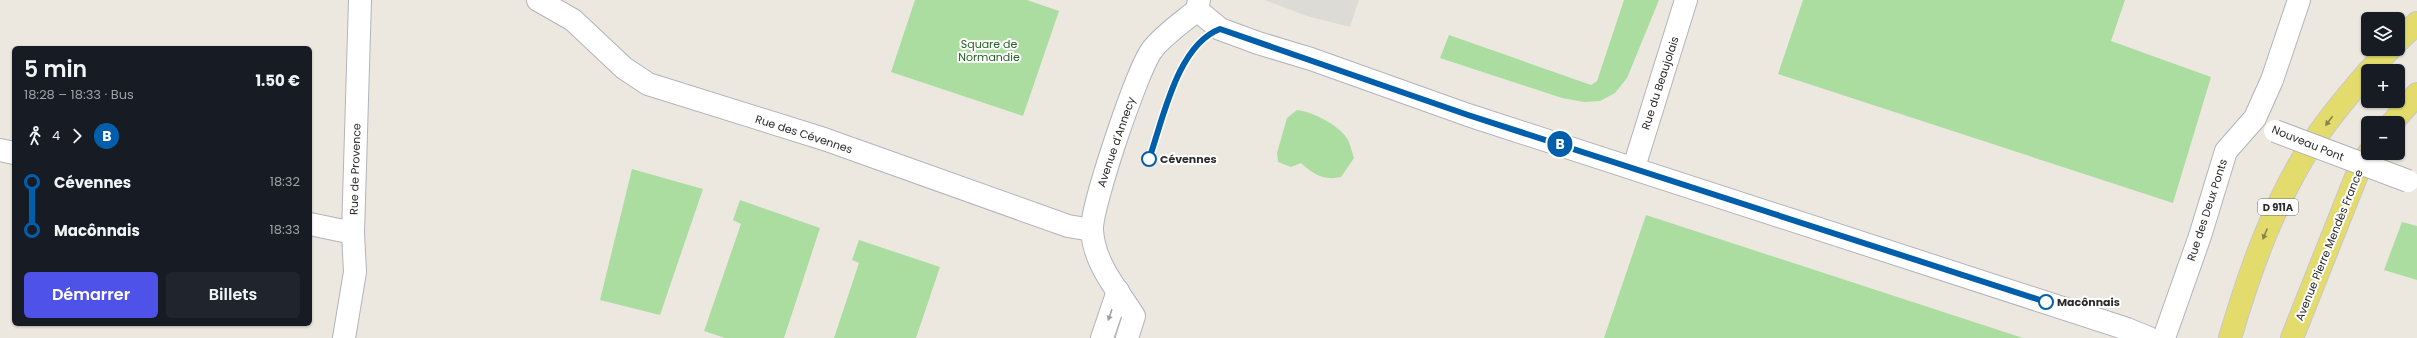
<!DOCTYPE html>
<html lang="fr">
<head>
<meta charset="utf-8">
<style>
	body { margin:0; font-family:Poppins,sans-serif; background:#20242c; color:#f1f3f6; height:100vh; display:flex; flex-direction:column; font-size:15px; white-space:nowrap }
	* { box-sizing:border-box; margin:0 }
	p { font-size:13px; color:#9ea1a6 }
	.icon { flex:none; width:22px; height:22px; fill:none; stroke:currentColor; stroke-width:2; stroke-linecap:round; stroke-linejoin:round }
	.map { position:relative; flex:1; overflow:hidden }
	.panel { position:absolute; left:12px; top:46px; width:300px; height:280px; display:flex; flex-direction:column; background:#171b24; border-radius:6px; box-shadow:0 1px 3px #0004 }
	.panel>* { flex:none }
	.badge { padding:0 8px; border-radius:13px; font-size:14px; line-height:26px }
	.fabs { position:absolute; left:2361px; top:12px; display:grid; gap:8px }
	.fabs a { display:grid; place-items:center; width:44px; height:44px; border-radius:6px; background:#171b24; box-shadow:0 1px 3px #0004; font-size:20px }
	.map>.badge { position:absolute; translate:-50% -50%; box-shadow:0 0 0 2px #fff }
	.legs { display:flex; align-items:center; gap:6px; height:44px; padding:0 12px; font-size:13px }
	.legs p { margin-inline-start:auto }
	.summary { display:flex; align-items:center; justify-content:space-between; height:68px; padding:0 12px }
	h1 { font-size:22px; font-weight:600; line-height:30px }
	.action { display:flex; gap:8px; margin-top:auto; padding:8px 12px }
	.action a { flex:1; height:46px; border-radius:6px; background:#4f52e8; color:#fff; font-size:16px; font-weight:600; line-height:46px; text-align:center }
	.action a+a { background:#20242c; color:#f1f3f6 }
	ul { padding:0 12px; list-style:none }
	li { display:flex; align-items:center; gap:14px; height:48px; font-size:15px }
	li i { display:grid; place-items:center; width:6px; height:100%; margin:0 5px; background:currentColor }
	li i::after { content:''; width:10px; height:10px; margin:-5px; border:3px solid; border-radius:50%; background:#171b24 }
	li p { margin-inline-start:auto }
	li:first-child i { background:linear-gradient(#0000 50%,currentColor 0) }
	li:last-child i { background:linear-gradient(currentColor 50%,#0000 0) }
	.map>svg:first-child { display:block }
	.green { fill:#abdda1 }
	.plaza { fill:#dcdbd5 }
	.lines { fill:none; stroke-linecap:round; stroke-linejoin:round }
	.minor-casing { stroke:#b2b3bd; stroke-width:24 }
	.major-casing { stroke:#c8c8c8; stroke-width:24 }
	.minor { stroke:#fff; stroke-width:22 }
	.major { stroke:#e3dc6c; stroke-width:22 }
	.minor-bridge-casing { stroke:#b2b3bd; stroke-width:24; stroke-linecap:butt }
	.minor-bridge { stroke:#fff; stroke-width:22 }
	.oneway { fill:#87844c }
	.oneway2 { fill:#a0a0a0 }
	.line-1-casing { stroke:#fff; stroke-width:9 }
	.line-1 { stroke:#005eab; stroke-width:6 }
	.stop-1-dot { fill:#fff; stroke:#005eab; stroke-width:2 }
	.labels { text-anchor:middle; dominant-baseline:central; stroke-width:4; stroke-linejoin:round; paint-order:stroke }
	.shield { fill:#fff; stroke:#6b6b6b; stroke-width:1 }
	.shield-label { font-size:10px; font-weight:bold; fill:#2b2b2b }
	.park-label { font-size:11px; fill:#246222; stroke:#fff }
	.street-label { font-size:11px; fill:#2b2b2b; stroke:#fff }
	.stop-label { font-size:11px; font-weight:bold; fill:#2b2b2b; stroke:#fff; text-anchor:start }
</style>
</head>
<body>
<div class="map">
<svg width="2417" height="338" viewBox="0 0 2417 338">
	<rect width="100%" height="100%" fill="#ece8df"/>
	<!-- green -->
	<g class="green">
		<polygon points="915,0 1027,0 1059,11 1023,116 891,72"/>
		<polygon points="1624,0 1659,0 1627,78 1615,93 1600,101 1584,102 1562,98 1440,58 1449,35 1591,85 1597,81"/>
		<polygon points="1803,0 2125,0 2111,41 2211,77 2173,203 1778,74"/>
		<path d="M 1297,110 C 1313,112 1342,126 1349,142 C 1351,147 1352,153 1354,158 L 1341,177 C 1324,181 1313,174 1301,163 L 1291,167 L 1278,162 L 1277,153 L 1287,118 Z"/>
		<polygon points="632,169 703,189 660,315 600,300"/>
		<polygon points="740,200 820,228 784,338 725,338 704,331 741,224 733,220"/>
		<polygon points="1646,215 2023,338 1604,338"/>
		<polygon points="2402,222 2417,226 2417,280 2384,270"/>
		<polygon points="859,240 940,267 916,338 834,338 859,263 852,260"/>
	</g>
	<!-- plaza -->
	<polygon class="plaza" points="1265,0 1359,0 1350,27 1307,16"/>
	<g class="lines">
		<defs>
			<g id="minor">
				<polyline points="538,0 573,20 624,68 648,84 824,139 1068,226 1092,230"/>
				<polyline points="1197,10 1220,29 1258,43 1311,59 1468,115 2127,329 2149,338"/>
				<polyline points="0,150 14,153"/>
				<polyline points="1634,167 1686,0"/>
				<polyline points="310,224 353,233"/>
				<polyline points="344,338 355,272 353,233 360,0"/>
				<polyline points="1102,338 1118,291"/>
				<path d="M 1127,338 L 1134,316 C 1117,289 1094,264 1092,230 C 1091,207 1137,70 1152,50 C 1162,36 1184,21 1197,10 L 1199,0"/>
				<polyline points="2164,338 2200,236 2226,151 2255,118 2272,80 2299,0"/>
			</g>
			<g id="major">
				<polyline points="2398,41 2417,23"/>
				<polyline points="2369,71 2390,49"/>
				<polyline points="2392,123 2417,94"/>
				<path d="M 2230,338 C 2250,270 2274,202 2313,142 C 2329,117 2349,94 2368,72"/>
				<polyline points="2292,338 2362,162 2369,153"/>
			</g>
		</defs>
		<!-- minor casing -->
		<use href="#minor" class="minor-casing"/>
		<!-- major casing -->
		<use href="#major" class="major-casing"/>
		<!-- minor -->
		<use href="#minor" class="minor"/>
		<!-- major -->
		<use href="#major" class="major"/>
		<defs>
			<polyline id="minor-bridge" points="2275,131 2408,181"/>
		</defs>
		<!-- minor-bridge casing -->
		<use href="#minor-bridge" class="minor-bridge-casing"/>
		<!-- minor-bridge -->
		<use href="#minor-bridge" class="minor-bridge"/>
	</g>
	<!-- one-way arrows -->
	<defs><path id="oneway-solid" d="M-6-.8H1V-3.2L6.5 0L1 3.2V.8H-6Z"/></defs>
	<g class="oneway">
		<use href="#oneway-solid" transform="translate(2329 121) rotate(127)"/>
		<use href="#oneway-solid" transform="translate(2265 234) rotate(113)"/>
	</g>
	<use class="oneway2" href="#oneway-solid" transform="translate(1110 315) rotate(109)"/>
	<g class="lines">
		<defs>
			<path id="line-1" d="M 1149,159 C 1163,120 1177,45 1220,29 L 1468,115 L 2046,302"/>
		</defs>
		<!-- line-1 casing -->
		<use href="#line-1" class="line-1-casing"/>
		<!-- line-1 -->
		<use href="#line-1" class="line-1"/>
	</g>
	<!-- markers -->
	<g class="stop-1-dot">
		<circle cx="1149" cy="159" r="7"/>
		<circle cx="2046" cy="302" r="7"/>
	</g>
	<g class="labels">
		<!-- shield labels -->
		<rect class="shield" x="2258" y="199" width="40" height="16" rx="3"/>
		<g class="shield-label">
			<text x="2278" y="207">D 911A</text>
		</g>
		<!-- park labels -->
		<g class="park-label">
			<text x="989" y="44">Square de<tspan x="989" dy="13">Normandie</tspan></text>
		</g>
		<!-- street labels -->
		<g class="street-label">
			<text transform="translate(1660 83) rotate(-72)">Rue du Beaujolais</text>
			<text transform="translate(804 134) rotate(18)">Rue des Cévennes</text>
			<text transform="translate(1116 142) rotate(-71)">Avenue d'Annecy</text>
			<text transform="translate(2308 143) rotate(22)">Nouveau Pont</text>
			<text transform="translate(355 169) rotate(-88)">Rue de Provence</text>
			<text transform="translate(2207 210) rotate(-72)">Rue des Deux Ponts</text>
			<text transform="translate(2329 245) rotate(-68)">Avenue Pierre Mendès France</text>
		</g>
		<!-- stop labels -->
		<g class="stop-label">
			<text x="1160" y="159">Cévennes</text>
			<text x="2057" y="302">Macônnais</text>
		</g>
	</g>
</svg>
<div class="fabs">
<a><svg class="icon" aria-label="layers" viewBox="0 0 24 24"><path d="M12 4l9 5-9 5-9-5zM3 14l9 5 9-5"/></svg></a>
<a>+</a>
<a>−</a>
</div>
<b class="badge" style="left:1560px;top:144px;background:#005eab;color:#fff">B</b>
<section class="panel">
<div class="summary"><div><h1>5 min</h1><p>18:28 – 18:33 · Bus</p></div><b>1.50 €</b></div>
<div class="legs"><svg class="icon" aria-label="walk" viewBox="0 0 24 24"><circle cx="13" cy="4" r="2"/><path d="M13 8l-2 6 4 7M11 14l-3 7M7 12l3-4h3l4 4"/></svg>4<svg class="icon" aria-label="forward" viewBox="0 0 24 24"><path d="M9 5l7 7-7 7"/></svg><b class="badge" style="background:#005eab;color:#fff">B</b></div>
<ul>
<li><i style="color:#005eab"></i><b>Cévennes</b><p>18:32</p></li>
<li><i style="color:#005eab"></i><b>Macônnais</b><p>18:33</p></li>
</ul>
<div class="action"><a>Démarrer</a><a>Billets</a></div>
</section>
</div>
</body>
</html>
